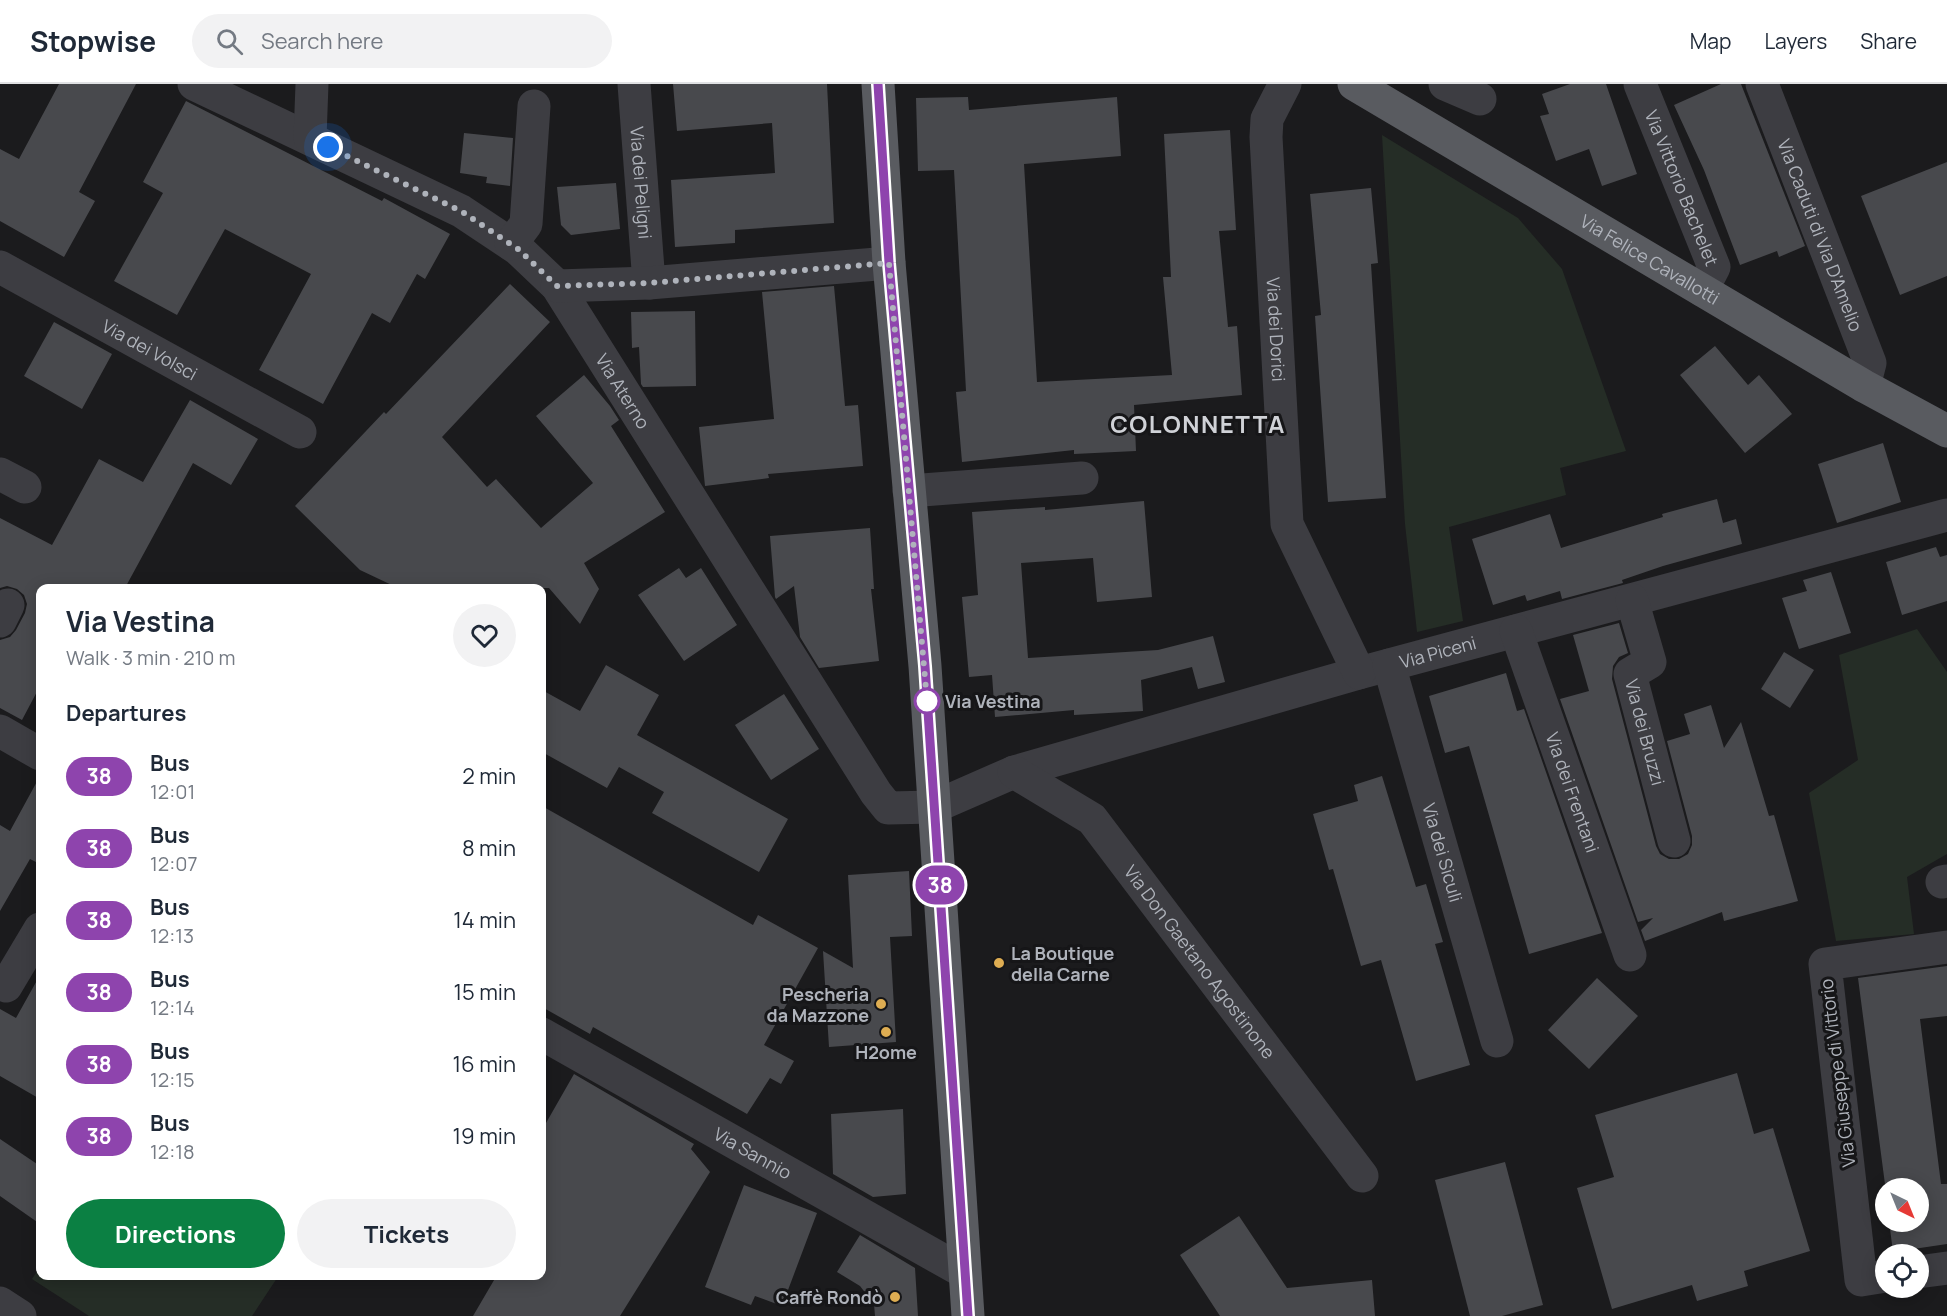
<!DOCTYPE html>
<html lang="en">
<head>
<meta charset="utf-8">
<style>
	body { margin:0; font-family:Manrope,sans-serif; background:#f2f2f3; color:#1f2937; height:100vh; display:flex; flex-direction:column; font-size:22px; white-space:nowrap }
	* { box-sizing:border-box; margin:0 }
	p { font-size:20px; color:#747a83 }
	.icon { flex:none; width:33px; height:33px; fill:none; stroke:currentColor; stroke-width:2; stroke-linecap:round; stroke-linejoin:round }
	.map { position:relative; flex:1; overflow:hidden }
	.sheet { position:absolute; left:36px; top:500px; width:510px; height:696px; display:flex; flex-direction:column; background:#fff; border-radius:12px; box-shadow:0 3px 15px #0003 }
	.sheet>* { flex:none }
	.badge { padding:0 12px; border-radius:20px; font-size:21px; line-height:39px }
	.needle { width:39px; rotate:137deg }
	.tools { position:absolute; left:1875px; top:1094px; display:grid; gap:12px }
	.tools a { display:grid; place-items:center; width:54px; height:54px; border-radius:50%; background:#fff; box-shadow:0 3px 15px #0003; font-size:30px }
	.you { position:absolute; width:30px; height:30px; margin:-15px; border:4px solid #fff; border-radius:50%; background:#1a73e8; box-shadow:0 0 0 9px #1a73e833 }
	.map>.badge { position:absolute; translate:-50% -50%; box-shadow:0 0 0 3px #fff }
	h2 { padding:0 30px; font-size:22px; line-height:54px }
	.round { display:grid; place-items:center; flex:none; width:63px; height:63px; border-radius:32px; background:#f2f2f3 }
	.summary { display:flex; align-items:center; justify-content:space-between; height:102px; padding:0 30px }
	h1 { font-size:28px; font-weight:700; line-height:45px }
	.action { display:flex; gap:12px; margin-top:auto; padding:12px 30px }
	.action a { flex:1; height:69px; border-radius:36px; background:#0b8043; color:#fff; font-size:24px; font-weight:700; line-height:69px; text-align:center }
	.action a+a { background:#f2f2f3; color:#1f2937 }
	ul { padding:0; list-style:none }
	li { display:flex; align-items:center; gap:18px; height:72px; padding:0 30px }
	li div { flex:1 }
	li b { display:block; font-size:22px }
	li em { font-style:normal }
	li .badge { min-width:66px; font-weight:700; text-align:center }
	header { display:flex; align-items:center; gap:36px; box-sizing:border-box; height:84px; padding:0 30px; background:#fff; border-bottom:2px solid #e0e1e3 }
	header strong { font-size:28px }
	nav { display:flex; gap:33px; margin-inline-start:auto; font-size:21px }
	.search { width:420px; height:54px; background:#f2f2f3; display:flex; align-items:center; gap:15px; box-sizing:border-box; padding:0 21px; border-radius:33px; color:#747a83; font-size:22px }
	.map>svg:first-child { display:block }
	.green { fill:#252d26 }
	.building { fill:#48494d }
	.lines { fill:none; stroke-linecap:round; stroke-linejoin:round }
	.minor { stroke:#3d3d42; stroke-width:33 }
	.major { stroke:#595b60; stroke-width:33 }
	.line-casing { stroke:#fff; stroke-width:14 }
	.line { stroke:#8e44ad; stroke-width:9 }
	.walk { stroke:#afb3bb; stroke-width:6; stroke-dasharray:0 10.8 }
	.stop-dot { fill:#fff; stroke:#8e44ad; stroke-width:3 }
	.poi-dot { fill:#dead52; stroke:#161618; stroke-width:2 }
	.labels { text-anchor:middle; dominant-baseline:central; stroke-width:6; stroke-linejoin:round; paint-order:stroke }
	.street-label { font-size:18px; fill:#afb3bb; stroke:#161618 }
	.stop-label { font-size:18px; font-weight:bold; fill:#afb3bb; stroke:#161618; text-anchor:start }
	.poi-label { font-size:18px; font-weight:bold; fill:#afb3bb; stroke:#161618; text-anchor:end }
	.district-label { font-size:24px; font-weight:bold; letter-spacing:1.5px; fill:#d0d2d7; stroke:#161618 }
</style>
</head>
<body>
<header>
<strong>Stopwise</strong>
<div class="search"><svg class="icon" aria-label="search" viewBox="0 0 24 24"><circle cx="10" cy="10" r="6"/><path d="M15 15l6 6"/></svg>Search here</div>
<nav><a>Map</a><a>Layers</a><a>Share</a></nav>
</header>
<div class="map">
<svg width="1947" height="1232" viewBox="0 0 1947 1232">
	<rect width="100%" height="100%" fill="#1b1b1d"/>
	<!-- green -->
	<g class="green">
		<polygon points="1382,51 1518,134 1562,185 1626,367 1560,384 1566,411 1449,443 1463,537 1417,548 1405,440"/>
		<polygon points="1917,545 1947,588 1947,770 1907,793 1914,850 1836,857 1809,709 1858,676 1839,571"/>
		<polygon points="40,1183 40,1191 279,1191 252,1232 89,1232 32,1195"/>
	</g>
	<!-- building -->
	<g class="building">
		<polygon points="59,0 136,0 79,108 95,117 64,173 0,137 0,65 19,75"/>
		<polygon points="673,0 827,0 834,139 735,146 735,159 675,163 671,96 775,89 772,39 677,47"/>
		<polygon points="1570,0 1606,0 1637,90 1602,102 1589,65 1556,77 1540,32 1549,30 1542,10"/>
		<polygon points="1721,0 1741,0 1805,162 1779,173 1777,167 1740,181 1704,86 1674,21"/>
		<polygon points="968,13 969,26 1117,13 1121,72 1024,80 1037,298 1172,291 1163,193 1171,193 1164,50 1230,46 1236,146 1219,147 1228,243 1237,242 1242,311 1134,321 1136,367 1074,370 1074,366 962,378 956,308 966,307 954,86 918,87 916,14"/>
		<polygon points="186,17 382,117 384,114 450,150 425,195 417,190 390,239 372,229 323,320 259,286 311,190 225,145 177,231 114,197 163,109 143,98"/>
		<polygon points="464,49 513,54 510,102 486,99 487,93 460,89"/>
		<polygon points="1947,78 1947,192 1900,211 1861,112"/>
		<polygon points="616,99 620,145 571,151 561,141 557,103"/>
		<polygon points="1371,104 1378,179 1371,180 1386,414 1328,418 1315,232 1321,231 1310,110"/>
		<polygon points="510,200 550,238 442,353 487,403 496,395 541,444 593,399 536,332 584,291 610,322 619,336 611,342 665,428 584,479 599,505 580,540 549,504 398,504 360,486 295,422 384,328 386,330"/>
		<polygon points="834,202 845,322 858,321 863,382 768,390 769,394 705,402 699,343 774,335 762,208"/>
		<polygon points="695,227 696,302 643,303 641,300 639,263 632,264 631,228"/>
		<polygon points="54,238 112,270 82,325 24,292"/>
		<polygon points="1715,262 1748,301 1759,291 1792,330 1745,369 1680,291"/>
		<polygon points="190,316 258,355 231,401 193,379 125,504 40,504 40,602 22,636 0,624 0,556 10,553 16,546 25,529 27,520 24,511 17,505 7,502 0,504 0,434 52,461 99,375 143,398"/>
		<polygon points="1883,359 1901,418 1837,439 1818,380"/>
		<polygon points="1717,415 1723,439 1736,435 1742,460 1663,482 1622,496 1623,499 1562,515 1560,507 1527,517 1525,511 1493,521 1472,455 1550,430 1561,464 1663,433 1662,430"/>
		<polygon points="1144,417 1152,513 1097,518 1093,474 1021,479 1028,574 1158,566 1213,552 1225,598 1198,605 1192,583 1141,596 1143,627 1074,631 1074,626 995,633 992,591 969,593 962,513 978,511 972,428 1045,423 1045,426"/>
		<polygon points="870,444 874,505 871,505 879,577 819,584 800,553 794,502 776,515 775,513 770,452"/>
		<polygon points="1936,463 1940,473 1947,471 1947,517 1902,531 1886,478"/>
		<polygon points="679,484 686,494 701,484 737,541 684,577 638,511"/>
		<polygon points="1831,488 1851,549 1799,565 1782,514 1807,507 1803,496"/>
		<polygon points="1619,539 1628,569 1619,573 1613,582 1612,595 1656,762 1660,770 1669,775 1679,775 1688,770 1692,761 1692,752 1667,657 1690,650 1684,630 1711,621 1724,664 1741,638 1769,732 1774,731 1798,817 1724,837 1722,828 1645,857 1641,846 1653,834 1638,838 1560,615 1589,607 1573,551"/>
		<polygon points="1784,568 1814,586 1790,624 1761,605"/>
		<polygon points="606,581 659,611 637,651 788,735 759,788 652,729 664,708 619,683 607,704 542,668 542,606 580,627"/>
		<polygon points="1506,589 1517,627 1524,625 1602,849 1529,870 1469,662 1445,669 1429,612"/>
		<polygon points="784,610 819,665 771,696 735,641"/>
		<polygon points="40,692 40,780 30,775 0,827 0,741 10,747"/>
		<polygon points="1382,692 1416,803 1426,800 1443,858 1435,860 1470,981 1416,997 1381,876 1361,882 1333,785 1329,786 1313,730 1358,717 1354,701"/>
		<polygon points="542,722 753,841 758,831 818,864 764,961 794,977 781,1000 770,994 747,1030 593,943 590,950 542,923"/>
		<polygon points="909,787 912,852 890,853 896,958 829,963 823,867 853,884 848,791"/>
		<polygon points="1947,882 1947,932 1920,935 1941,1100 1947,1100 1947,1160 1893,1168 1889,1137 1918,1137 1918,1104 1886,1104 1886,1108 1858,894"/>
		<polygon points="40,891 40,1015 0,992 0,925 16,934"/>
		<polygon points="1597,894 1638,932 1589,985 1548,946"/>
		<polygon points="1737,989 1754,1050 1773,1044 1810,1167 1744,1187 1748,1202 1697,1217 1692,1201 1612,1225 1577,1104 1614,1093 1595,1031"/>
		<polygon points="574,990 694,1060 691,1065 710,1088 620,1232 473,1232 497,1191 542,1191 542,1046"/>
		<polygon points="903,1025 906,1110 873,1113 833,1090 831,1030"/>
		<polygon points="0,1055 40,1082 40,1140 0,1112"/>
		<polygon points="1505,1078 1543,1221 1502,1232 1470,1232 1435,1096"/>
		<polygon points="744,1101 817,1129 782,1222 755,1212 751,1221 705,1203"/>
		<polygon points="1239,1132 1287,1204 1372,1196 1375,1232 1220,1232 1180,1171"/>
		<polygon points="860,1151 915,1184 918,1232 875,1232 874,1220 860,1202 837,1188"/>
	</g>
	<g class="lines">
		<!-- minor -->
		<g class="minor">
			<path id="s1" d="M 194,0 L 461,127 L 518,165 L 557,202 L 876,709 L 888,724 L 934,723 L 1014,688 L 1359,589 L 1947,431"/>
			<path id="s2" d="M 634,0 L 649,199"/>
			<path id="s3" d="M 1285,0 L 1267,35 L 1266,53 L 1287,440 L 1359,589"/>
			<polyline points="1445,0 1480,15"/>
			<path id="s4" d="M 1640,0 L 1714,183 L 1702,206"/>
			<path id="s5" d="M 1762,0 L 1870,279 L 1864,302"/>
			<polyline points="310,54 312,0"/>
			<polyline points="511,160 526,140 534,22"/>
			<path id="s6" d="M 0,183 L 300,348"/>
			<polyline points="557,202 649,199 889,179"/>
			<polyline points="0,390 25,403"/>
			<polyline points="909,407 1082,394"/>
			<path id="s7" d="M 1632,516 L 1650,578 L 1630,590 L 1674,757"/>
			<polyline points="0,537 8,521"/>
			<path id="s8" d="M 1516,547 L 1630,871"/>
			<path id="s9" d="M 1389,581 L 1497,957"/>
			<polyline points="0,647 40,670"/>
			<path id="s10" d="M 1014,688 L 1092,735 L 1362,1092"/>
			<polyline points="1942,798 1947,797"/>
			<polyline points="0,898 6,902 40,845"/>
			<path id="s11" d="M 542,950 L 964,1188"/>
			<polyline points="1918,1188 1947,1184"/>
			<polyline points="1886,1192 1861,1196 1825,880 1947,863"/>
			<polyline points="0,1219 20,1232"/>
		</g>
		<!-- major -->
		<g class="major">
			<polyline points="878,0 889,179 925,582 968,1232"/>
			<path id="s12" d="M 1354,0 L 1864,302 L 1947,347"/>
		</g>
	</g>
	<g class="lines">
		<defs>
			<polyline id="line" points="878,0 889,179 925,582 968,1232"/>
		</defs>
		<!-- line casing -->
		<use href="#line" class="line-casing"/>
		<!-- line -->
		<use href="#line" class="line"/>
		<!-- walk -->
		<polyline class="walk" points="328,63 461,127 518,165 557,202 649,199 889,179 927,617"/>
	</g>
	<!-- markers -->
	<circle class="stop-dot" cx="927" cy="617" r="12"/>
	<g class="poi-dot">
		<circle cx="999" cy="879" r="6"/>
		<circle cx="881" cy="920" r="6"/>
		<circle cx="886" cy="948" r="6"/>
		<circle cx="895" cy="1213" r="6"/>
	</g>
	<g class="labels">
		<!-- street labels -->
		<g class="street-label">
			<text stroke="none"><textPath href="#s2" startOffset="99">Via dei Peligni</textPath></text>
			<text stroke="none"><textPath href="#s4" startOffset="112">Via Vittorio Bachelet</textPath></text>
			<text stroke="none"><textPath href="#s5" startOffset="162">Via Caduti di Via D'Amelio</textPath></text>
			<text stroke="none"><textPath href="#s12" startOffset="344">Via Felice Cavallotti</textPath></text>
			<text stroke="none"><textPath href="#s3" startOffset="250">Via dei Dorici</textPath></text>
			<text stroke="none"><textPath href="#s6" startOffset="171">Via dei Volsci</textPath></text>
			<text stroke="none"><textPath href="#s1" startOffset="542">Via Aterno</textPath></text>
			<text stroke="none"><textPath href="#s1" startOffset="1610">Via Piceni</textPath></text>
			<text stroke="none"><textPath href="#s7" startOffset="148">Via dei Bruzzi</textPath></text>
			<text stroke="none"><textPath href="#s8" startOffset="171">Via dei Frentani</textPath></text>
			<text stroke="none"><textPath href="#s9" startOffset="195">Via dei Siculi</textPath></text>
			<text stroke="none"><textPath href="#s10" startOffset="270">Via Don Gaetano Agostinone</textPath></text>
			<text transform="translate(1837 989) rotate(-97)">Via Giuseppe di Vittorio</text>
			<text stroke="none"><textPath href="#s11" startOffset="242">Via Sannio</textPath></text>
		</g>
		<!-- stop labels -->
		<g class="stop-label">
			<text x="945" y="617">Via Vestina</text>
		</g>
		<!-- poi labels -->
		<g class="poi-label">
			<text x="1011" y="869" text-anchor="start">La Boutique<tspan x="1011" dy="21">della Carne</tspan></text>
			<text x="869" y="910">Pescheria<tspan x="869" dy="21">da Mazzone</tspan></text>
			<text x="886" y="968" text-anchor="middle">H2ome</text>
			<text x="883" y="1213">Caffè Rondò</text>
		</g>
		<!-- district labels -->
		<g class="district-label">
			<text x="1198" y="339">COLONNETTA</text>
		</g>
	</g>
</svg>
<div class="tools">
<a><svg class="needle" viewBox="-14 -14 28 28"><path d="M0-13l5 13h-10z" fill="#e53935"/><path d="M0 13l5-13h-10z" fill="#747a83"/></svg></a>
<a><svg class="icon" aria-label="locate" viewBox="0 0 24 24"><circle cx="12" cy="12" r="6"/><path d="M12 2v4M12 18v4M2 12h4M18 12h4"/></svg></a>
</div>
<div class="you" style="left:328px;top:63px"></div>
<b class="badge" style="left:940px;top:801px;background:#8e44ad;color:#fff">38</b>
<section class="sheet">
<div class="summary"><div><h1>Via Vestina</h1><p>Walk · 3 min · 210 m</p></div><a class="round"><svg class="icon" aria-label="heart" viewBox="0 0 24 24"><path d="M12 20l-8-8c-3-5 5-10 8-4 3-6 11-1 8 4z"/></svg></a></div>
<h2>Departures</h2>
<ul>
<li><span class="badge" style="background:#8e44ad;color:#fff">38</span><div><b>Bus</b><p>12:01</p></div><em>2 min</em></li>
<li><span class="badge" style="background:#8e44ad;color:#fff">38</span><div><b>Bus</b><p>12:07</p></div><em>8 min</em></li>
<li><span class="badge" style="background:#8e44ad;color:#fff">38</span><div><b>Bus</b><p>12:13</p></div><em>14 min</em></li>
<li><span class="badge" style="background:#8e44ad;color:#fff">38</span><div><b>Bus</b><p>12:14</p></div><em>15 min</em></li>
<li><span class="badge" style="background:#8e44ad;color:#fff">38</span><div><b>Bus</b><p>12:15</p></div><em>16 min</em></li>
<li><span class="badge" style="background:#8e44ad;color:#fff">38</span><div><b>Bus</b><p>12:18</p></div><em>19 min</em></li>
</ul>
<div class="action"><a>Directions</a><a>Tickets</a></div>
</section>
</div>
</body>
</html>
